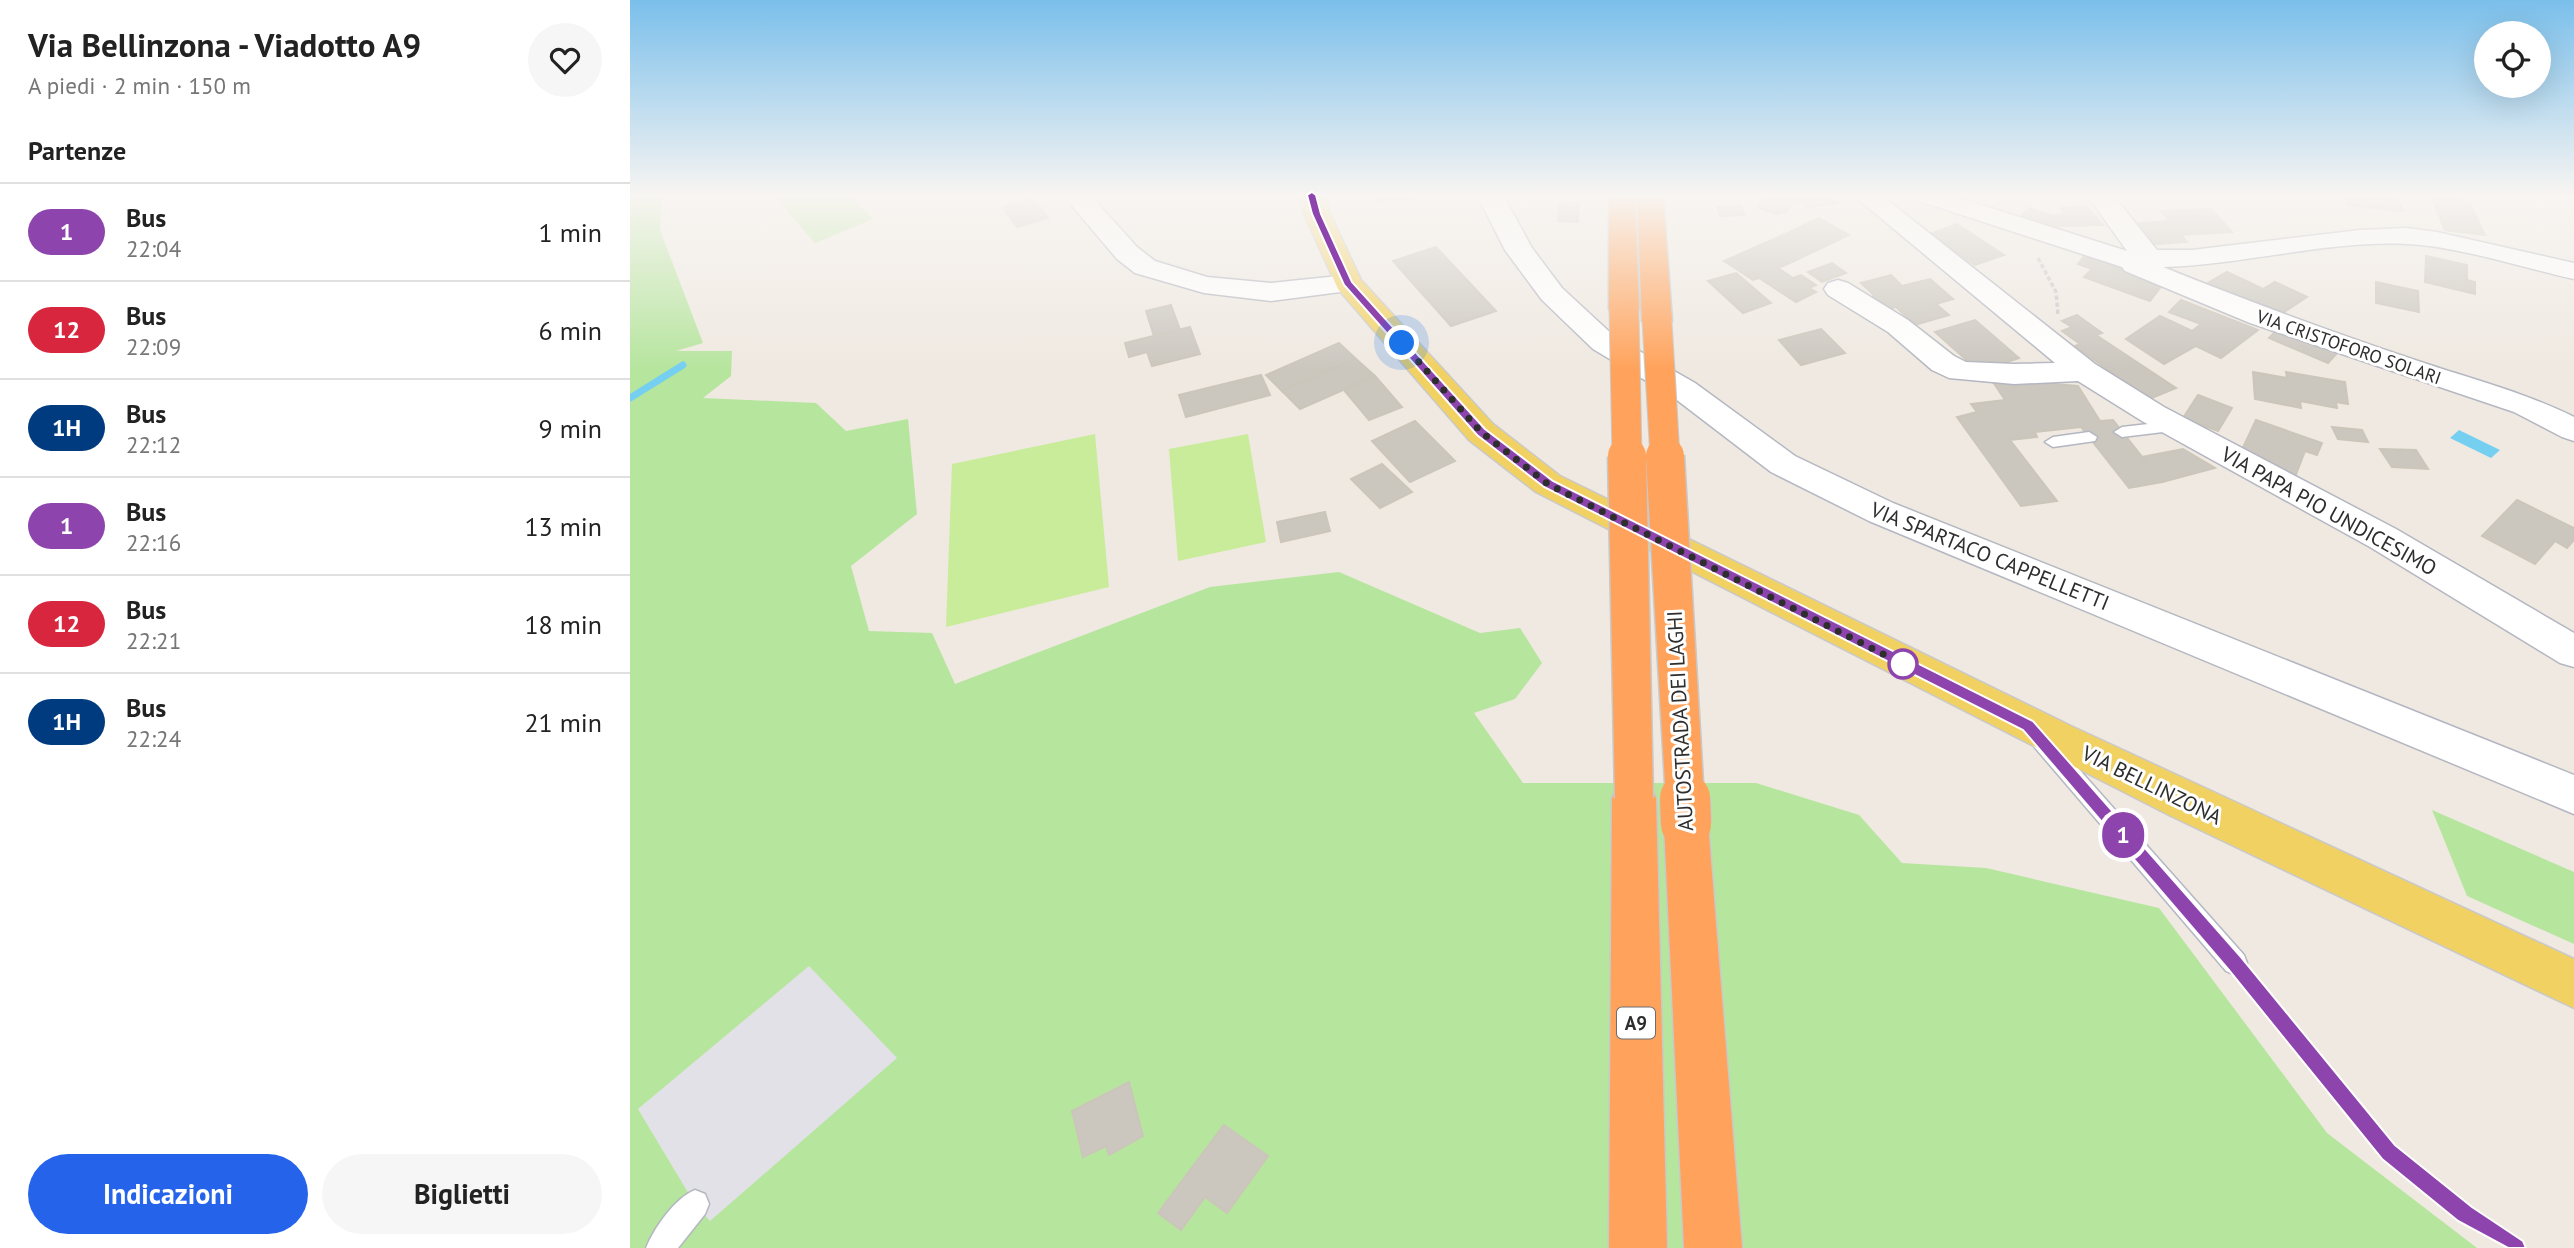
<!DOCTYPE html>
<html lang="it">
<head>
<meta charset="utf-8">
<style>
	body { margin:0; font-family:"PT Sans",sans-serif; background:#f6f6f6; color:#222; height:100vh; display:flex; flex-direction:column; font-size:26px; white-space:nowrap }
	* { box-sizing:border-box; margin:0 }
	p { font-size:23px; color:#767676 }
	.icon { flex:none; width:38px; height:38px; fill:none; stroke:currentColor; stroke-width:2; stroke-linecap:round; stroke-linejoin:round }
	.map { position:relative; flex:1; overflow:hidden }
	.side { display:flex; flex-direction:column; background:#fff; width:630px }
	.side>* { flex:none }
	.badge { padding:0 14px; border-radius:23px; font-size:24px; line-height:46px }
	.tools { position:absolute; left:1844px; top:21px; display:grid; gap:14px }
	.tools a { display:grid; place-items:center; width:77px; height:77px; border-radius:50%; background:#fff; box-shadow:0 7px 28px #0002; font-size:35px }
	.you { position:absolute; width:35px; height:35px; margin:-18px; border:5px solid #fff; border-radius:50%; background:#1a73e8; box-shadow:0 0 0 10px #1a73e833 }
	.map>.badge { position:absolute; translate:-50% -50%; box-shadow:0 0 0 4px #fff }
	h2 { padding:0 28px; font-size:26px; line-height:63px }
	.round { display:grid; place-items:center; flex:none; width:74px; height:74px; border-radius:37px; background:#f6f6f6 }
	.summary { display:flex; align-items:center; justify-content:space-between; height:119px; padding:0 28px }
	h1 { font-size:33px; font-weight:700; line-height:52px }
	.cta { display:flex; gap:14px; margin-top:auto; padding:14px 28px }
	.cta a { flex:1; height:80px; border-radius:42px; background:#2563eb; color:#fff; font-size:28px; font-weight:700; line-height:80px; text-align:center }
	.cta a+a { background:#f6f6f6; color:#222 }
	ul { padding:0; list-style:none }
	li { display:flex; align-items:center; gap:21px; height:98px; padding:0 28px; border-top:2px solid #e0e0e0 }
	li div { flex:1 }
	li b { display:block; font-size:26px }
	li em { font-style:normal }
	li .badge { min-width:77px; font-weight:700; text-align:center }
	main { display:flex; flex:1; min-height:0 }
	.map>svg:first-child { display:block }
	.industrial { fill:#e3e1e8 }
	.green { fill:#b6e59e; fill-rule:evenodd }
	.pitch { fill:#c9ec9a }
	.water { fill:#75cff0 }
	.lines { fill:none; stroke-linecap:round; stroke-linejoin:round }
	.stream { stroke:#75cff0; stroke-width:7 }
	.building { fill:#cbc7bf; stroke:#cbc5ba; stroke-width:2 }
	.lane-casing { stroke:#b4b7c1; stroke-width:3 }
	.street-casing { stroke:#b4b7c1; stroke-width:3 }
	.primary-casing { stroke:#c9c9c9; stroke-width:3 }
	.highway-casing { stroke:#c9c9c9; stroke-width:3 }
	.path { stroke:#c9c9c9; stroke-width:3.5; stroke-dasharray:4.5 2.5; stroke-linecap:butt }
	.lane { fill:#fff; fill-rule:evenodd }
	.street { fill:#fff; fill-rule:evenodd }
	.primary { fill:#f2d163; fill-rule:evenodd }
	.highway { fill:#ffa35c; fill-rule:evenodd }
	.highway-bridge-far2-casing { stroke:#c9c9c9; stroke-width:31; stroke-linecap:butt }
	.highway-bridge-far1-casing { stroke:#c9c9c9; stroke-width:41; stroke-linecap:butt }
	.highway-bridge-casing { stroke:#c9c9c9; stroke-width:52; stroke-linecap:butt }
	.highway-bridge-far2 { stroke:#ffa35c; stroke-width:29 }
	.highway-bridge-far1 { stroke:#ffa35c; stroke-width:38 }
	.highway-bridge { stroke:#ffa35c; stroke-width:50 }
	.line { fill:#8e44ad; stroke:#fff; stroke-width:2 }
	.walk { stroke:#2e2e2e; stroke-width:7; stroke-dasharray:0 12.6 }
	.stop-dot { fill:#fff; stroke:#8e44ad; stroke-width:3.5 }
	.labels { text-anchor:middle; dominant-baseline:central; stroke-width:6; stroke-linejoin:round; paint-order:stroke }
	.far-street-label { font-size:18px; fill:#2e2e2e; stroke:#fff }
	.shield { fill:#fff; stroke:#6d6d6d; stroke-width:2 }
	.shield-label { font-size:19px; font-weight:bold; fill:#2e2e2e }
	.street-label { font-size:21px; fill:#2e2e2e; stroke:#fff }
</style>
</head>
<body>
<main>
<section class="side">
<div class="summary"><div><h1>Via Bellinzona - Viadotto A9</h1><p>A piedi · 2 min · 150 m</p></div><a class="round"><svg class="icon" aria-label="heart" viewBox="0 0 24 24"><path d="M12 20l-8-8c-3-5 5-10 8-4 3-6 11-1 8 4z"/></svg></a></div>
<h2>Partenze</h2>
<ul>
<li><span class="badge" style="background:#8e44ad;color:#fff">1</span><div><b>Bus</b><p>22:04</p></div><em>1 min</em></li>
<li><span class="badge" style="background:#d7263d;color:#fff">12</span><div><b>Bus</b><p>22:09</p></div><em>6 min</em></li>
<li><span class="badge" style="background:#003b80;color:#fff">1H</span><div><b>Bus</b><p>22:12</p></div><em>9 min</em></li>
<li><span class="badge" style="background:#8e44ad;color:#fff">1</span><div><b>Bus</b><p>22:16</p></div><em>13 min</em></li>
<li><span class="badge" style="background:#d7263d;color:#fff">12</span><div><b>Bus</b><p>22:21</p></div><em>18 min</em></li>
<li><span class="badge" style="background:#003b80;color:#fff">1H</span><div><b>Bus</b><p>22:24</p></div><em>21 min</em></li>
</ul>
<div class="cta"><a>Indicazioni</a><a>Biglietti</a></div>
</section>
<div class="map">
<svg width="1944" height="1248" viewBox="0 0 1944 1248">
	<rect width="100%" height="100%" fill="#efe9e1"/>
	<!-- industrial -->
	<polygon class="industrial" points="179,965 268,1058 80,1222 65,1204 8,1109"/>
	<!-- green -->
	<g class="green">
		<path d="M 0,195 L 32,195 L 30,230 L 73,343 L 46,351 L 102,351 L 101,376 L 73,398 L 186,403 L 216,431 L 278,419 L 287,514 L 221,566 L 239,631 L 302,633 L 325,684 L 580,587 L 709,572 L 850,633 L 890,628 L 912,663 L 885,699 L 844,713 L 893,783 L 1126,783 L 1229,815 L 1272,863 L 1356,868 L 1529,908 L 1697,1133 L 1847,1248 L 0,1248 ZM 179,966 L 267,1058 L 80,1221 L 65,1204 L 8,1109 Z"/>
		<polygon points="143,195 220,195 243,219 185,243"/>
		<polygon points="1802,810 1944,872 1944,944 1837,896"/>
	</g>
	<!-- pitch -->
	<g class="pitch">
		<polygon points="465,434 479,587 316,627 322,464"/>
		<polygon points="618,434 636,542 548,561 539,449"/>
	</g>
	<!-- water -->
	<polygon class="water" points="1829,430 1870,450 1861,458 1820,438"/>
	<g class="lines">
		<!-- stream -->
		<polyline class="stream" points="0,398 53,365"/>
	</g>
	<!-- building -->
	<g class="building">
		<polygon points="744,195 784,195 784,199 745,202"/>
		<polygon points="1127,195 1202,195 1208,203 1178,207 1174,202 1164,203 1156,212 1147,214 1131,209 1128,205 1135,197"/>
		<polygon points="1713,195 1765,195 1773,211 1718,205"/>
		<polygon points="1800,195 1838,200 1855,235 1815,230"/>
		<polygon points="403,198 418,218 387,227 373,207"/>
		<polygon points="937,202 949,202 948,222 928,221 929,204 937,204"/>
		<polygon points="1111,206 1114,215 1090,216 1087,207"/>
		<polygon points="1456,206 1473,225 1425,226 1424,216 1435,213 1431,208"/>
		<polygon points="1399,208 1424,216 1425,226 1419,234 1385,222"/>
		<polygon points="1581,209 1602,232 1551,235 1531,211"/>
		<polygon points="1189,218 1219,235 1185,251 1155,234"/>
		<polygon points="1539,221 1557,242 1515,245 1498,224"/>
		<polygon points="1327,224 1374,255 1345,265 1300,234"/>
		<polygon points="1155,234 1185,251 1164,261 1135,243"/>
		<polygon points="1135,243 1164,261 1148,268 1163,278 1171,275 1186,285 1179,288 1186,292 1166,302 1129,278 1123,280 1094,261"/>
		<polygon points="806,247 866,311 821,326 763,261"/>
		<polygon points="1456,254 1492,267 1476,285 1454,277 1462,269 1448,264"/>
		<polygon points="1796,256 1837,265 1837,280 1845,282 1845,294 1795,282"/>
		<polygon points="1202,263 1216,273 1192,282 1178,272"/>
		<polygon points="1490,269 1533,284 1520,301 1476,285"/>
		<polygon points="1597,272 1633,289 1645,282 1677,297 1645,318 1569,288"/>
		<polygon points="1106,273 1141,303 1113,313 1078,281"/>
		<polygon points="1261,275 1272,286 1300,279 1323,299 1306,304 1319,315 1285,325 1266,307 1248,312 1234,299 1245,296 1231,283"/>
		<polygon points="1746,282 1788,291 1789,312 1746,303"/>
		<polygon points="1551,300 1628,330 1591,358 1566,346 1534,364 1496,339 1530,316 1562,331 1571,324 1539,312"/>
		<polygon points="541,305 550,330 524,336 516,311"/>
		<polygon points="1447,315 1472,333 1466,335 1546,388 1519,399 1445,346 1450,344 1432,331 1442,327 1432,321"/>
		<polygon points="1345,320 1389,358 1349,371 1305,332"/>
		<polygon points="1651,326 1710,350 1698,363 1639,338"/>
		<polygon points="560,327 570,354 522,366 517,352 499,357 495,343"/>
		<polygon points="1191,329 1215,353 1171,365 1149,340"/>
		<polygon points="709,343 726,359 652,391 636,375"/>
		<polygon points="726,359 745,376 670,409 652,391"/>
		<polygon points="1623,372 1657,378 1656,372 1715,382 1718,404 1706,402 1707,408 1670,401 1671,408 1625,399"/>
		<polygon points="631,375 640,395 556,417 549,395"/>
		<polygon points="745,376 772,407 739,420 714,390"/>
		<polygon points="1361,379 1448,386 1470,421 1483,420 1532,482 1499,488 1451,427 1405,432 1407,437 1380,440 1427,501 1391,506 1327,417 1347,412 1341,404 1375,400"/>
		<polygon points="1568,395 1602,408 1588,431 1553,418"/>
		<polygon points="1626,420 1692,443 1687,455 1675,451 1665,477 1609,456"/>
		<polygon points="785,421 825,461 780,482 742,441"/>
		<polygon points="1702,427 1732,430 1738,442 1708,439"/>
		<polygon points="1553,449 1585,468 1532,482 1512,457"/>
		<polygon points="1750,449 1786,450 1798,469 1762,467"/>
		<polygon points="752,464 782,492 750,508 721,479"/>
		<polygon points="1887,500 1944,528 1944,540 1937,548 1925,541 1905,564 1852,536"/>
		<polygon points="695,512 700,531 651,542 647,522"/>
		<polygon points="499,1082 513,1136 479,1155 476,1146 453,1157 442,1111"/>
		<polygon points="594,1125 638,1156 597,1213 575,1197 551,1230 528,1213"/>
	</g>
	<g class="lines">
		<defs>
			<g id="lane">
				<polygon points="1527,423 1533,424 1535,428 1533,432 1492,437 1484,432 1492,427"/>
				<polygon points="1459,432 1467,437 1465,441 1423,447 1415,442 1423,437"/>
				<polygon points="1408,728 1415,731 1614,955 1617,963 1614,971 1605,975 1596,971 1401,743 1398,737 1401,731"/>
				<path d="M 65,1190 L 75,1194 L 79,1204 L 75,1214 L 48,1248 L 16,1248 C 24,1228 45,1198 65,1190 Z"/>
			</g>
			<g id="street">
				<polygon points="433,195 460,195 507,247 525,261 577,277 641,283 718,275 728,277 732,283 728,289 718,291 641,301 574,293 505,273 487,259"/>
				<polygon points="847,195 873,195 902,248 932,288 985,337 1065,383 1165,456 1263,503 1944,775 1944,814 1239,521 1141,472 1043,397 963,349 912,300 875,250"/>
				<polygon points="1223,195 1251,195 1465,364 1534,407 1766,529 1944,633 1944,667 1930,663 1740,547 1512,421 1448,381 1384,384 1319,378 1302,370 1258,332 1198,295 1194,289 1198,283 1208,280 1218,283 1278,320 1324,356 1336,362 1384,364 1425,363"/>
				<path d="M 1282,195 L 1320,195 L 1497,251 L 1457,195 L 1483,195 L 1527,250 L 1562,250 L 1730,230 L 1777,228 L 1807,232 L 1944,263 L 1944,279 C 1894,268 1827,246 1777,244 C 1699,240 1613,265 1533,267 C 1617,301 1702,332 1788,361 C 1841,379 1894,392 1944,417 L 1944,441 L 1932,437 L 1884,412 L 1620,323 L 1495,271 L 1492,267 L 1286,200 Z"/>
			</g>
			<polygon id="primary" points="669,195 695,195 700,214 731,280 863,424 930,476 1443,727 1944,959 1944,1008 1541,816 906,492 839,440 708,289 674,214"/>
			<g id="highway">
				<polygon points="979,195 1005,195 1009,309 1004,315 994,318 984,315 979,309"/>
				<polygon points="1007,195 1033,195 1042,321 1037,327 1027,330 1017,327 1012,321"/>
				<polygon points="1004,779 1019,785 1026,798 1037,1248 979,1248 982,798 989,785"/>
				<polygon points="1056,804 1072,810 1078,824 1112,1248 1054,1248 1034,824 1040,810"/>
			</g>
		</defs>
		<!-- lane casing -->
		<use href="#lane" class="lane-casing"/>
		<!-- street casing -->
		<use href="#street" class="street-casing"/>
		<!-- primary casing -->
		<use href="#primary" class="primary-casing"/>
		<!-- highway casing -->
		<use href="#highway" class="highway-casing"/>
		<!-- path -->
		<polyline class="path" points="1408,258 1426,292 1428,315"/>
		<!-- lane -->
		<use href="#lane" class="lane"/>
		<!-- street -->
		<use href="#street" class="street"/>
		<!-- primary -->
		<use href="#primary" class="primary"/>
		<!-- highway -->
		<use href="#highway" class="highway"/>
		<defs>
			<g id="highway-bridge-far2">
				<polyline points="994,309 997,457"/>
				<polyline points="1027,321 1035,457"/>
			</g>
			<g id="highway-bridge-far1">
				<polyline points="997,456 1004,798"/>
				<polyline points="1035,456 1055,800"/>
			</g>
			<polyline id="highway-bridge" points="1055,798 1056,824"/>
		</defs>
		<!-- highway-bridge-far2 casing -->
		<use href="#highway-bridge-far2" class="highway-bridge-far2-casing"/>
		<!-- highway-bridge-far1 casing -->
		<use href="#highway-bridge-far1" class="highway-bridge-far1-casing"/>
		<!-- highway-bridge casing -->
		<use href="#highway-bridge" class="highway-bridge-casing"/>
		<!-- highway-bridge-far2 -->
		<use href="#highway-bridge-far2" class="highway-bridge-far2"/>
		<!-- highway-bridge-far1 -->
		<use href="#highway-bridge-far1" class="highway-bridge-far1"/>
		<!-- highway-bridge -->
		<use href="#highway-bridge" class="highway-bridge"/>
	</g>
	<!-- sky -->
	<linearGradient id="sky" x2="0" y2="1"><stop stop-color="#7abfeb"/><stop offset="0.53" stop-color="#f8f5f2"/><stop offset="1" stop-color="#f8f5f2" stop-opacity="0"/></linearGradient>
	<rect width="1944" height="369" fill="url(#sky)"/>
	<!-- line -->
	<polygon class="line" points="682,192 686,195 691,214 722,282 855,429 923,481 1403,721 1611,957 1765,1145 1842,1207 1893,1241 1896,1248 1878,1248 1828,1221 1752,1159 1598,969 1393,730 914,487 847,435 714,285 682,214 677,195"/>
	<g class="lines">
		<!-- walk -->
		<polyline class="walk" points="772,343 851,432 918,484 1273,664"/>
	</g>
	<!-- markers -->
	<circle class="stop-dot" cx="1273" cy="664" r="14"/>
	<g class="labels">
		<!-- far-street labels -->
		<g class="far-street-label">
			<text transform="translate(1719 347) rotate(19)">VIA CRISTOFORO SOLARI</text>
		</g>
		<!-- shield labels -->
		<rect class="shield" x="987" y="1007.5" width="38" height="31" rx="5"/>
		<g class="shield-label">
			<text x="1006" y="1023">A9</text>
		</g>
		<!-- street labels -->
		<g class="street-label">
			<text transform="translate(1699 511) rotate(29)">VIA PAPA PIO UNDICESIMO</text>
			<text transform="translate(1360 556) rotate(22)">VIA SPARTACO CAPPELLETTI</text>
			<text transform="translate(1050 721) rotate(-93)">AUTOSTRADA DEI LAGHI</text>
			<text transform="translate(1522 785) rotate(26)">VIA BELLINZONA</text>
		</g>
	</g>
</svg>
<div class="tools">
<a><svg class="icon" aria-label="locate" viewBox="0 0 24 24"><circle cx="12" cy="12" r="6"/><path d="M12 2v4M12 18v4M2 12h4M18 12h4"/></svg></a>
</div>
<div class="you" style="left:772px;top:343px"></div>
<b class="badge" style="left:1493px;top:835px;background:#8e44ad;color:#fff">1</b>
</div>
</main>
</body>
</html>
